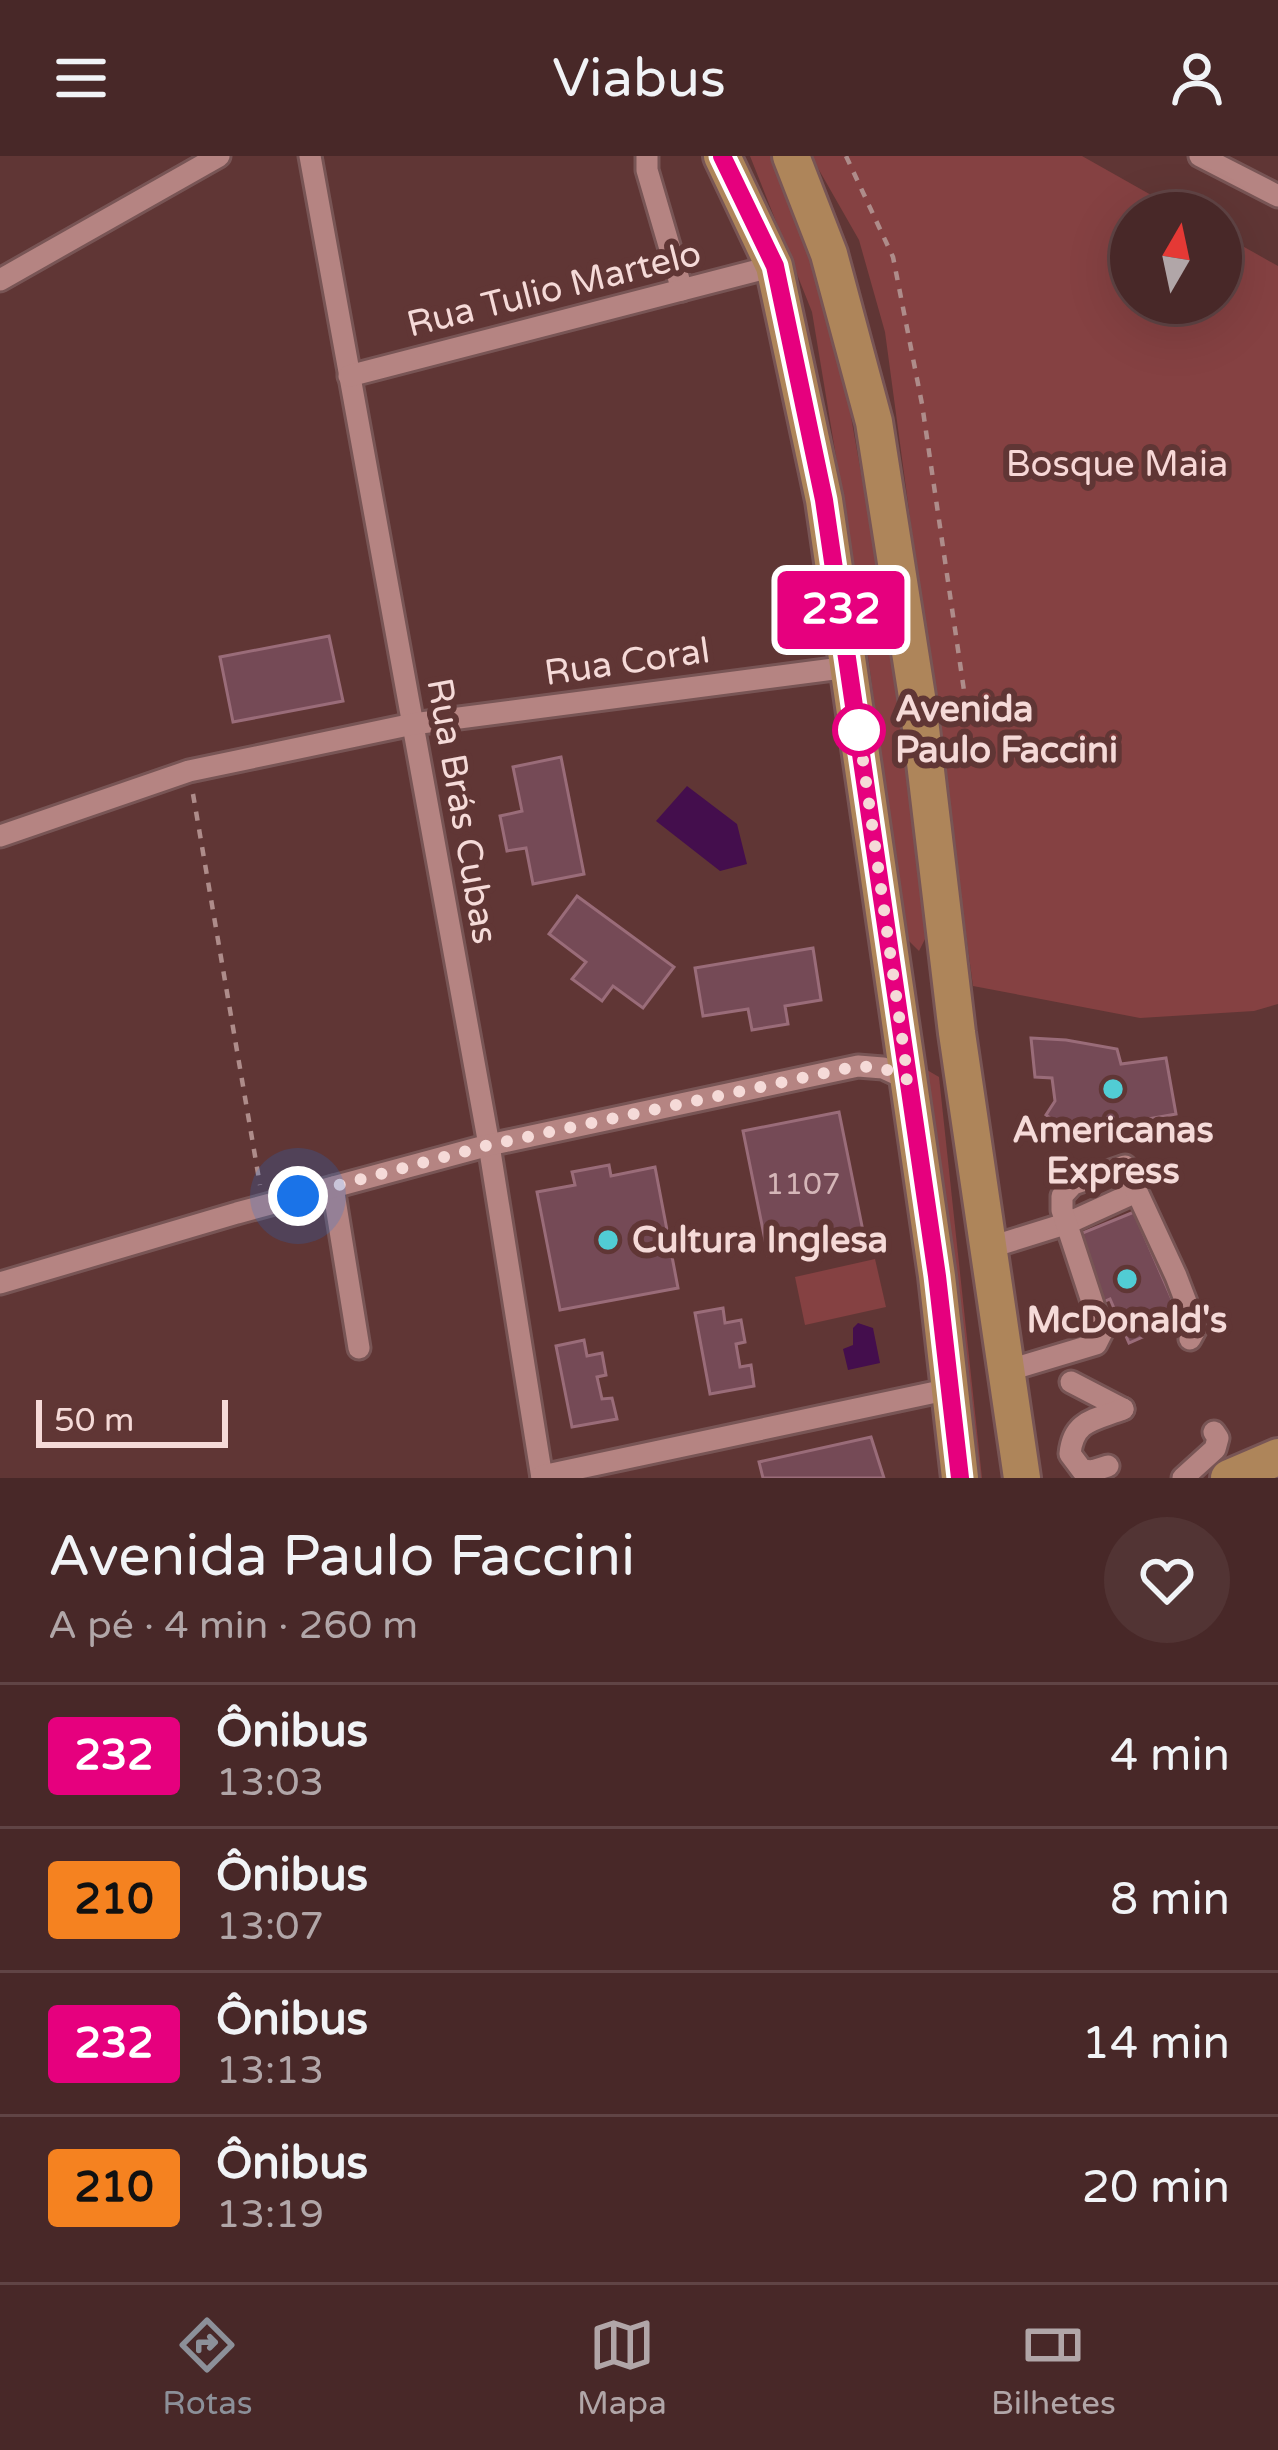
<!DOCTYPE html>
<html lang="pt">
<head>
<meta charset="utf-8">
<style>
	body { margin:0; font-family:"Varela Round",sans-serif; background:#523434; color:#f1f3f6; height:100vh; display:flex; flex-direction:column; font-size:45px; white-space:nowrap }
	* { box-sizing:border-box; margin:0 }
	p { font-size:39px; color:#b1a6a8 }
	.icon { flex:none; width:66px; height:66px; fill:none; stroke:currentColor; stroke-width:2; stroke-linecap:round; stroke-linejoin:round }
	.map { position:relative; height:1322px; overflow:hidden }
	.side { display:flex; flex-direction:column; background:#482828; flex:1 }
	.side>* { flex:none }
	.badge { padding:0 24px; border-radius:9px; font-size:42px; line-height:78px }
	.needle { width:78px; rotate:9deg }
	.controls { position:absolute; left:1110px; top:36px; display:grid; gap:24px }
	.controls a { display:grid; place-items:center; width:132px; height:132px; border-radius:50%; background:#482828; box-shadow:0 12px 48px #0002,0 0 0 3px #604445; font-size:60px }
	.scale { position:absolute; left:36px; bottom:30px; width:192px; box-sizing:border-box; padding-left:12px; border:6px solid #f5dad8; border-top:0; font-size:33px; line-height:42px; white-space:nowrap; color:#f5dad8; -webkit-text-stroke:9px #603635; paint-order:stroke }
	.you { position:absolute; width:60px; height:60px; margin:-30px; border:9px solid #fff; border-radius:50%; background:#1a73e8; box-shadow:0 0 0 18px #1a73e833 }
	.map>.badge { position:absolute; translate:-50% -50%; box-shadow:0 0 0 6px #fff }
	.round { display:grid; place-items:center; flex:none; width:126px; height:126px; border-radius:63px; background:#523434 }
	.summary { display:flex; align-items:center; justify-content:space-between; height:204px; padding:0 48px }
	h1 { font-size:57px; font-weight:600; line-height:90px }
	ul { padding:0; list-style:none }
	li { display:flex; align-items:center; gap:36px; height:144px; padding:0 48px; border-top:3px solid #604445 }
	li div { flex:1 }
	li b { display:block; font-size:45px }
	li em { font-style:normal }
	li .badge { min-width:132px; font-weight:700; text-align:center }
	header { display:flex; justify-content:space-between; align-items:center; height:156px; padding:0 48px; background:#482828; font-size:54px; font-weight:600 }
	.tab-bar { display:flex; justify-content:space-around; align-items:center; height:168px; border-top:3px solid #604445; background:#482828; font-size:33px; color:#b1a6a8 }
	.tab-bar a { display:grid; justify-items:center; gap:6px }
	.tab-bar .active { color:#8c9099 }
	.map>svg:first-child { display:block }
	.green { fill:#854142 }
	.water { fill:#440e4d }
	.building { fill:#754a56; stroke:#9a6c79; stroke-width:3 }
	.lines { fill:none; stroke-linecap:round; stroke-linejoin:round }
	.minor-casing { stroke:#785555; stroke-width:27 }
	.major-casing { stroke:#785555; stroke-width:42 }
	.path { stroke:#ae8c8a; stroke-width:4.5; stroke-dasharray:9 9; stroke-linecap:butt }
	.minor { stroke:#b58482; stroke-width:21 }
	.major { stroke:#ae855a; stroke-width:36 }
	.line-casing { stroke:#fff; stroke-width:27 }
	.line { stroke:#e6007e; stroke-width:18 }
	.walk { stroke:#f5dad8; stroke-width:12; stroke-dasharray:0 21.6 }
	.stop-dot { fill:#fff; stroke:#e6007e; stroke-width:6 }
	.poi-dot { fill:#51ccd4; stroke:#603635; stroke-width:4.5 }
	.labels { text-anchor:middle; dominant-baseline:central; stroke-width:12; stroke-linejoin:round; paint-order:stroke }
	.number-label { font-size:30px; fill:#d5b6b8 }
	.street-label { font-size:36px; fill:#f5dad8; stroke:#603635 }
	.park-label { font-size:36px; fill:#f7d7d6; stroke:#603635 }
	.stop-label { font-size:36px; font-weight:bold; fill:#f5dad8; stroke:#603635; text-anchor:start }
	.poi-label { font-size:36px; font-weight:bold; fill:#f5dad8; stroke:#603635 }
</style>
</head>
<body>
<header><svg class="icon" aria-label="menu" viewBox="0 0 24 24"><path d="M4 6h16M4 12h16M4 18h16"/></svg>Viabus<svg class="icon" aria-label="person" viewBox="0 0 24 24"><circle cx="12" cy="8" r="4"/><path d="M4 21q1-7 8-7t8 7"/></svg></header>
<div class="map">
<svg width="1278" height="1322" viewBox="0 0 1278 1322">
	<rect width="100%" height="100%" fill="#603635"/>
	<!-- green -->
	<g class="green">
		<polygon points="750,0 772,0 832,154 887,463 927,779 919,795 905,781 864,469 812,156"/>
		<polygon points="811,0 1082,0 1183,57 1131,57 1131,147 1221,147 1221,78 1278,110 1278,848 1254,855 1140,862 973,830 885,176 859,84"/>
		<polygon points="927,914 939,921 982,1322 962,1322 915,924"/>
		<polygon points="875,1103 886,1151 805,1169 795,1121"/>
	</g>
	<!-- water -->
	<g class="water">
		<polygon points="687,630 737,668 747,708 720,715 656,665"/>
		<polygon points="858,1167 873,1172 880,1207 848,1214 843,1193 853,1189 853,1172"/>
	</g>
	<!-- building -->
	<g class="building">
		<polygon points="329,480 343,545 233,566 220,501"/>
		<polygon points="561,601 584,718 533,728 526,692 507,695 500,660 522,655 513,611"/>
		<polygon points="577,740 674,811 643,852 613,830 602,845 572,823 586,806 549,778"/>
		<polygon points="813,792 821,844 785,850 788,868 752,874 748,853 703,860 695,812"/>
		<polygon points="1031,882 1066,884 1117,893 1121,908 1166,902 1176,958 1070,977 1046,959 1055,945 1052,922 1035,921"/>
		<polygon points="839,956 864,1080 768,1099 743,975"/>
		<polygon points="609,1009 611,1020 655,1011 678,1132 560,1154 537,1036 575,1029 572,1016"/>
		<polygon points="1134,1056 1181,1164 1129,1187 1110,1143 1101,1147 1082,1103 1089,1100 1080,1078"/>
		<polygon points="723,1152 725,1167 741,1164 745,1186 736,1188 740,1211 751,1209 754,1230 710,1238 695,1157"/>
		<polygon points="584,1184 587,1200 602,1197 606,1219 597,1221 602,1243 612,1242 617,1263 572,1271 556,1190"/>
		<polygon points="871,1281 884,1322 763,1322 759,1306"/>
	</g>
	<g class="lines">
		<defs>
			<g id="minor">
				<polyline points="310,0 489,989 542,1322"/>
				<polyline points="647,0 647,14 682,134"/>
				<polyline points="1200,0 1278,40"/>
				<polyline points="0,124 219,0"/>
				<polyline points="349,220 774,110"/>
				<polyline points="0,680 189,615 413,568 849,511"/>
				<polyline points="333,1031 359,1192"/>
				<polyline points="988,1092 1068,1067 1136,1036"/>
				<polyline points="0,1127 237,1057 489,989 858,910 883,912 909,924"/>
				<polyline points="1006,1215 1096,1188 1102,1176 1062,1054 1062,1040 1073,1028 1125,1010 1176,1120 1196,1172 1190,1183"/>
				<polyline points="1071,1226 1123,1253"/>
				<path d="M 1108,1310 L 1092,1315 L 1082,1314 L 1070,1298 C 1073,1264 1095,1264 1123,1253"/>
				<polyline points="542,1320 950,1233"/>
				<polyline points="1183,1322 1215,1293 1218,1282 1214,1276"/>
			</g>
			<g id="major">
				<polyline points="722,0 774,110 824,344 937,1120 960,1322"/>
				<polyline points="791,0 829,98 874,266 918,547 957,877 1022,1322"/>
				<polyline points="1229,1322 1278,1301"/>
			</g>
		</defs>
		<!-- minor casing -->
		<use href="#minor" class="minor-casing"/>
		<!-- major casing -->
		<use href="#major" class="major-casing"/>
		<!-- path -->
		<g class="path">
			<polyline points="846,0 893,101 922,248 967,555"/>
			<polyline points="193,638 260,1029"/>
		</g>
		<!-- minor -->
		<use href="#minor" class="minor"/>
		<!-- major -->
		<use href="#major" class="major"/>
	</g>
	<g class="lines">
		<defs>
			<polyline id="line" points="722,0 775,110 824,344 937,1120 960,1322"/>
		</defs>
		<!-- line casing -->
		<use href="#line" class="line-casing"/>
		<!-- line -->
		<use href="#line" class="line"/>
		<!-- walk -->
		<polyline class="walk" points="298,1040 489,989 858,910 883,912 908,924 858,569 859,574"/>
	</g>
	<!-- markers -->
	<circle class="stop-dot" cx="859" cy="574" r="24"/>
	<g class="poi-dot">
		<circle cx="1113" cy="933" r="12"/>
		<circle cx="608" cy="1084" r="12"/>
		<circle cx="1127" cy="1123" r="12"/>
	</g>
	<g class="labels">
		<!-- number labels -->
		<g class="number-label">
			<text x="803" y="1028">1107</text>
		</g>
		<!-- street labels -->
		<g class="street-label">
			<text transform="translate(554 133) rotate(-14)">Rua Tulio Martelo</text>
			<text transform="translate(627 506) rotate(-8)">Rua Coral</text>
			<text transform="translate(462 655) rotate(80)">Rua Brás Cubas</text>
		</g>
		<!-- park labels -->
		<g class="park-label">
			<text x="1117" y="308">Bosque Maia</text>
		</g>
		<!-- stop labels -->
		<g class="stop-label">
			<text x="895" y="553">Avenida<tspan x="895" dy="41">Paulo Faccini</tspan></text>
		</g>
		<!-- poi labels -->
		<g class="poi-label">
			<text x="1113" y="974">Americanas<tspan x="1113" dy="41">Express</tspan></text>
			<text x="632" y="1084" text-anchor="start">Cultura Inglesa</text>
			<text x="1127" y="1164">McDonald's</text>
		</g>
	</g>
</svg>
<div class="controls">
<a><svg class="needle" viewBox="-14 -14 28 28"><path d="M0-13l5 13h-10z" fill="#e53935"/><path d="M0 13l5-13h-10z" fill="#b1a6a8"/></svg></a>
</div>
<div class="scale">50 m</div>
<div class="you" style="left:298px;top:1040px"></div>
<b class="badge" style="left:841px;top:454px;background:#e6007e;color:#fff">232</b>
</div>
<section class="side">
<div class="summary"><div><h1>Avenida Paulo Faccini</h1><p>A pé · 4 min · 260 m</p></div><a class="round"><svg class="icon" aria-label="heart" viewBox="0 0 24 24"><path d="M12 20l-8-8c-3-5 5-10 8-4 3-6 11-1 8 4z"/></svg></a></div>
<ul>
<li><span class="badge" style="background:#e6007e;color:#fff">232</span><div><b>Ônibus</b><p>13:03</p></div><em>4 min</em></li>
<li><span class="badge" style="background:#f58220;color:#111">210</span><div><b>Ônibus</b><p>13:07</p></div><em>8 min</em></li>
<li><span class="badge" style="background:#e6007e;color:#fff">232</span><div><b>Ônibus</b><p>13:13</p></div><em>14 min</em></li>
<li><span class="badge" style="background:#f58220;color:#111">210</span><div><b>Ônibus</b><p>13:19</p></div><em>20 min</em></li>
</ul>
</section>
<nav class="tab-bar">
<a class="active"><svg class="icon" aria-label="directions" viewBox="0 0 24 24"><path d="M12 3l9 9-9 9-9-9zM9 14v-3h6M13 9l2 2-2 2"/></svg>Rotas</a>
<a><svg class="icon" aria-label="map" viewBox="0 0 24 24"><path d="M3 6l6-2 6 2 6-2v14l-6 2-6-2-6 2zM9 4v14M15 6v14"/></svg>Mapa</a>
<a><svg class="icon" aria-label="tickets" viewBox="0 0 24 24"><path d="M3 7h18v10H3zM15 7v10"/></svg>Bilhetes</a>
</nav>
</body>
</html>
